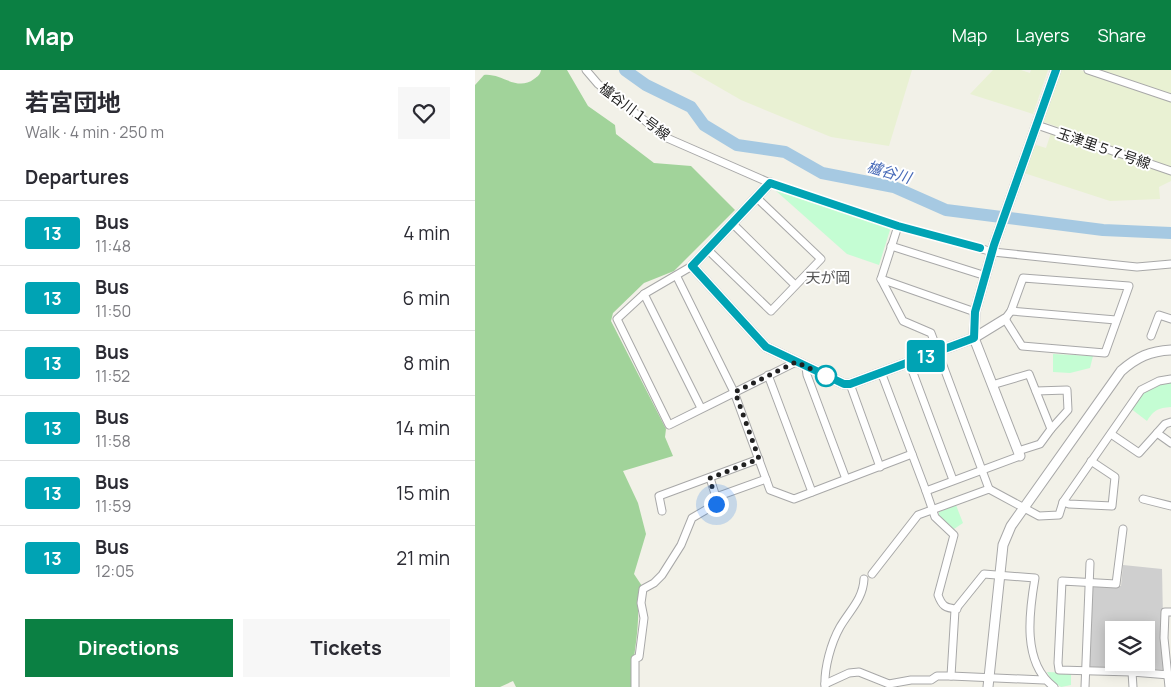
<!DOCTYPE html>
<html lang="en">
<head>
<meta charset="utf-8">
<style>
	body { margin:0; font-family:Manrope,"Noto Sans JP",sans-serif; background:#f7f7f7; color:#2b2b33; height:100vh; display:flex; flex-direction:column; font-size:19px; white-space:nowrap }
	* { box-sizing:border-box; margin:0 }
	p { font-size:16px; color:#7c7c81 }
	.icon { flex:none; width:28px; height:28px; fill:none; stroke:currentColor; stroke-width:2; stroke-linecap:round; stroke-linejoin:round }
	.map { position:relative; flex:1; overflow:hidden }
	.sheet { display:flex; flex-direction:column; background:#fff; width:475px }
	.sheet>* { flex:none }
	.badge { padding:0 10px; border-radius:4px; font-size:18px; line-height:32px }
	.tools { position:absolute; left:630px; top:551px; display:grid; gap:10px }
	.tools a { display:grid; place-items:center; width:50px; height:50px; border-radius:0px; background:#fff; box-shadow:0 2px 12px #0003; font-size:25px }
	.you { position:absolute; width:25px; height:25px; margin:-12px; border:4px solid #fff; border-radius:50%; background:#1a73e8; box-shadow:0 0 0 8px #1a73e833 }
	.map>.badge { position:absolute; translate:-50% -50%; box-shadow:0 0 0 2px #fff }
	h2 { padding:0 25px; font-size:19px; line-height:45px }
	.round { display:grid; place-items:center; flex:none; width:52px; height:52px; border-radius:0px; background:#f7f7f7 }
	.headline { display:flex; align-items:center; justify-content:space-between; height:85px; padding:0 25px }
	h1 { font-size:24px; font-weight:700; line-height:38px }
	.primary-button { display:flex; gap:10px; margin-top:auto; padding:10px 25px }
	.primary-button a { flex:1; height:58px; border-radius:0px; background:#0b8043; color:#fff; font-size:20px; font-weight:700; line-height:58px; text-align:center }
	.primary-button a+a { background:#f7f7f7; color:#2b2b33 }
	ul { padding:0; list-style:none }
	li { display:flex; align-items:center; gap:15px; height:65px; padding:0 25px; border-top:1px solid #e1e1e2 }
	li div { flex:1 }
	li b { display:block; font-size:19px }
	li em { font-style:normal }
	li .badge { min-width:55px; font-weight:700; text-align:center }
	header { display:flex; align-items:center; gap:30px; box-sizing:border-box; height:70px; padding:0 25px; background:#0b8043; color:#fff }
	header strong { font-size:24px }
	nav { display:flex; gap:28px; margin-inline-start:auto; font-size:18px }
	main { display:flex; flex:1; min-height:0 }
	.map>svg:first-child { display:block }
	.religious { fill:#cfcfcf; fill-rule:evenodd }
	.farmland { fill:#e9f1d3 }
	.forest { fill:#a1d39a }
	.park { fill:#c4fdd3 }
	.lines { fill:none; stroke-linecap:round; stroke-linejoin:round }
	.river { stroke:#a6c9e2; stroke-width:12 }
	.minor-casing { stroke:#a8a8a8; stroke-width:9 }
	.tertiary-casing { stroke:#a8a8a8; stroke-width:11 }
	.minor { stroke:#fff; stroke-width:7 }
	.tertiary { stroke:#fff; stroke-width:9 }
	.line-casing { stroke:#fff; stroke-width:11 }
	.line { stroke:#00a3b4; stroke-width:8 }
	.walk { stroke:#212121; stroke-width:5; stroke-dasharray:0 9 }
	.stop-dot { fill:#fff; stroke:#00a3b4; stroke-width:2.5 }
	.labels { text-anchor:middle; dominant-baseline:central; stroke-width:4; stroke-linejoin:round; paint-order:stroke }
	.street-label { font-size:14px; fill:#212121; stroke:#fff }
	.water-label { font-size:15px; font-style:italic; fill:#476ab8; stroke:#fff }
	.neighbourhood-label { font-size:15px; fill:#545454; stroke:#fff }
</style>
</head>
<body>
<header>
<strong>Map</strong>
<nav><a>Map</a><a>Layers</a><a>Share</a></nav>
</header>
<main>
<section class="sheet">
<div class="headline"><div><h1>若宮団地</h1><p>Walk · 4 min · 250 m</p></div><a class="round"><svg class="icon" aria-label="heart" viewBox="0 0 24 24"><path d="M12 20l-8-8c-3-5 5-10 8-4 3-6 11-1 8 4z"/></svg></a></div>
<h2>Departures</h2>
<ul>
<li><span class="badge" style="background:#00a3b4;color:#fff">13</span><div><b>Bus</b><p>11:48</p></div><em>4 min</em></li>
<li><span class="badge" style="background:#00a3b4;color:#fff">13</span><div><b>Bus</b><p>11:50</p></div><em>6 min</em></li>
<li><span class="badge" style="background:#00a3b4;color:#fff">13</span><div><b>Bus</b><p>11:52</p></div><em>8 min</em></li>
<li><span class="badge" style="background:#00a3b4;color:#fff">13</span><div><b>Bus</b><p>11:58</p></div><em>14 min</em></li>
<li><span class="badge" style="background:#00a3b4;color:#fff">13</span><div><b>Bus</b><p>11:59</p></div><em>15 min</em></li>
<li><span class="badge" style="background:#00a3b4;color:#fff">13</span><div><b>Bus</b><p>12:05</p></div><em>21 min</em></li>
</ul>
<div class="primary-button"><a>Directions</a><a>Tickets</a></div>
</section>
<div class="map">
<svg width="696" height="617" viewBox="0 0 696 617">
	<rect width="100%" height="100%" fill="#f2f1e8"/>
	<!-- religious -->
	<path class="religious" d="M 648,495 L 687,499 L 689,600 L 613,597 L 617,515 L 646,516 ZM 639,560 L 671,560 L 671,592 L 639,592 Z"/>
	<!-- farmland -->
	<g class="farmland">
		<polygon points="214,0 437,0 414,76 356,67 266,30"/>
		<polygon points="518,0 546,0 555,3 556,0 573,0 558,44 495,24"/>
		<polygon points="584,0 605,0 696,32 696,97 566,51"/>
		<polygon points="623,0 696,0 696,26"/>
		<polygon points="576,63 696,104 696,111 684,117 685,129 635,131 549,103 558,74 571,78"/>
	</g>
	<!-- forest -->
	<path class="forest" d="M 66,0 L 92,0 L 113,36 L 140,55 L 141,64 L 179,93 L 216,96 L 260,140 L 199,201 L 169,213 L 138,243 L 136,251 L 191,359 L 190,367 L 198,386 L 148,401 L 163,433 L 171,464 L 159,504 L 167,516 C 160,526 164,539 163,550 C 162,573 157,594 156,617 L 41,617 L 38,611 L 25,617 L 0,617 L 0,15 L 9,5 C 27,3 42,22 59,9 C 63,6 65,5 66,0 Z"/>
	<!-- park -->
	<g class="park">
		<polygon points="300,120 412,157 415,160 404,195 372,184"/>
		<polygon points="578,284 618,286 615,298 595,303 578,302"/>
		<path d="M 696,311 L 696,337 C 683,338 679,340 672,351 L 655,338 C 667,322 676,315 696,311 Z"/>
		<polygon points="481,435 488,453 479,459 464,446 464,442"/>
		<polygon points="572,602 596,603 596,615 586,617 577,611"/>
	</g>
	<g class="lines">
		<!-- river -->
		<polyline class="river" points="150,0 171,15 216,37 229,55 262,75 310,82 347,103 419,117 471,140 628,160 696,163"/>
		<defs>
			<g id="minor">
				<polyline points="111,0 123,14 192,68 295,113 423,156 518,182 662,197 696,194"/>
				<polyline points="613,0 696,28"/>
				<polyline points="562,55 696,101"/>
				<polyline points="258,154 320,215"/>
				<polyline points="423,156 406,209 500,242"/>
				<polyline points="416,176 511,206"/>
				<polyline points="233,180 296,241 346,189 282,128"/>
				<polyline points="217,196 169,224 142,249 194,355 321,292"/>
				<polyline points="202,207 259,322 295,420 319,429 437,384"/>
				<polygon points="548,208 654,216 630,283 547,276 530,249 536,241"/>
				<polyline points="406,209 428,251 456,263 514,419"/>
				<polyline points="169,224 226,338"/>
				<polyline points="536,241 641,250"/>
				<polyline points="676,266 684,245 696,249"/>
				<polyline points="434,292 478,410"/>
				<polyline points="331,297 332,305 371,409"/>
				<polyline points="406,302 451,421 545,386"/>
				<polyline points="293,305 337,422"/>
				<polyline points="375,314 405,397"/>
				<polyline points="517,315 554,304 576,359 565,374 543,381"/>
				<polyline points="561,321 592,320 593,340 576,359"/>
				<polyline points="682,363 690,354 696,352"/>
				<polyline points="636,364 664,383 682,363 696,373"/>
				<polyline points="235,408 241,427 291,409"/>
				<path d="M 451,421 L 460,447 L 479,465 L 463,525 C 467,536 470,538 482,539"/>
				<polyline points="668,429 696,436"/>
				<polyline points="588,432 594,434 637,436 640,407 616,391"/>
				<polyline points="187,441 184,426 284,389"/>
				<polyline points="648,459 641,514 587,511 583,593 584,600 657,602"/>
				<polyline points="397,504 443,445 514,419 564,446 584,445 588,432 666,320 684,311 696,309"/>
				<path d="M 569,610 L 476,606 L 480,540 L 509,504 L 560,508 C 554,543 547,593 579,617"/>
				<polyline points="350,614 374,603 384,602 414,614 436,610 456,610 462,606 476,606"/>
				<polyline points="160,617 160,589 164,587 169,548 166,533 168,519 179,513 187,505 206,475 217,448 241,434 241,427"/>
				<path d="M 350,617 C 349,598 356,573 365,557 C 375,540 388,529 389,509"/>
				<polyline points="610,617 615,493"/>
				<polyline points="658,617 657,602 694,605"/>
				<polyline points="694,617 689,568 690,542 696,542"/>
			</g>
			<g id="tertiary">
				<polyline points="295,113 217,196 291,277 369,314 375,314 499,268 530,249"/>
				<polyline points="545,386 499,268 500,242 519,175 581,0"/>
				<path d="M 513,617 L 528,475 L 536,456 L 646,301 C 662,287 675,281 696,280"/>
			</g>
		</defs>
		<!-- minor casing -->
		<use href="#minor" class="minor-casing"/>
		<!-- tertiary casing -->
		<use href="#tertiary" class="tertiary-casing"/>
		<!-- minor -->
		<use href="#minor" class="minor"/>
		<!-- tertiary -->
		<use href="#tertiary" class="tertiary"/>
	</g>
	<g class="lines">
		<defs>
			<polyline id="line" points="505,178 423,156 295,113 217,196 291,277 369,314 375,314 499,268 500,242 519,175 581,0"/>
		</defs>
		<!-- line casing -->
		<use href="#line" class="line-casing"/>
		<!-- line -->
		<use href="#line" class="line"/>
		<!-- walk -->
		<polyline class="walk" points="241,434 235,408 284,389 260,322 321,292 351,306"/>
	</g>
	<!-- markers -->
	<circle class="stop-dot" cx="351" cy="306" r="10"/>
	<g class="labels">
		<!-- street labels -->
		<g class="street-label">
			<text transform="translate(160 41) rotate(37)">櫨谷川１号線</text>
			<text transform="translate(629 78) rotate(19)">玉津里５７号線</text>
		</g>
		<!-- water labels -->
		<g class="water-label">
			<text transform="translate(414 102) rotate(16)">櫨谷川</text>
		</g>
		<!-- neighbourhood labels -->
		<g class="neighbourhood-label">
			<text x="353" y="207">天が岡</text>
		</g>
	</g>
</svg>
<div class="tools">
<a><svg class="icon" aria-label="layers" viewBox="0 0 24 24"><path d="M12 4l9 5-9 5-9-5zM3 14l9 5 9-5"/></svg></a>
</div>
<div class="you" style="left:241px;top:434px"></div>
<b class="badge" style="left:451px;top:286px;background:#00a3b4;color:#fff">13</b>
</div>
</main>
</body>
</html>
